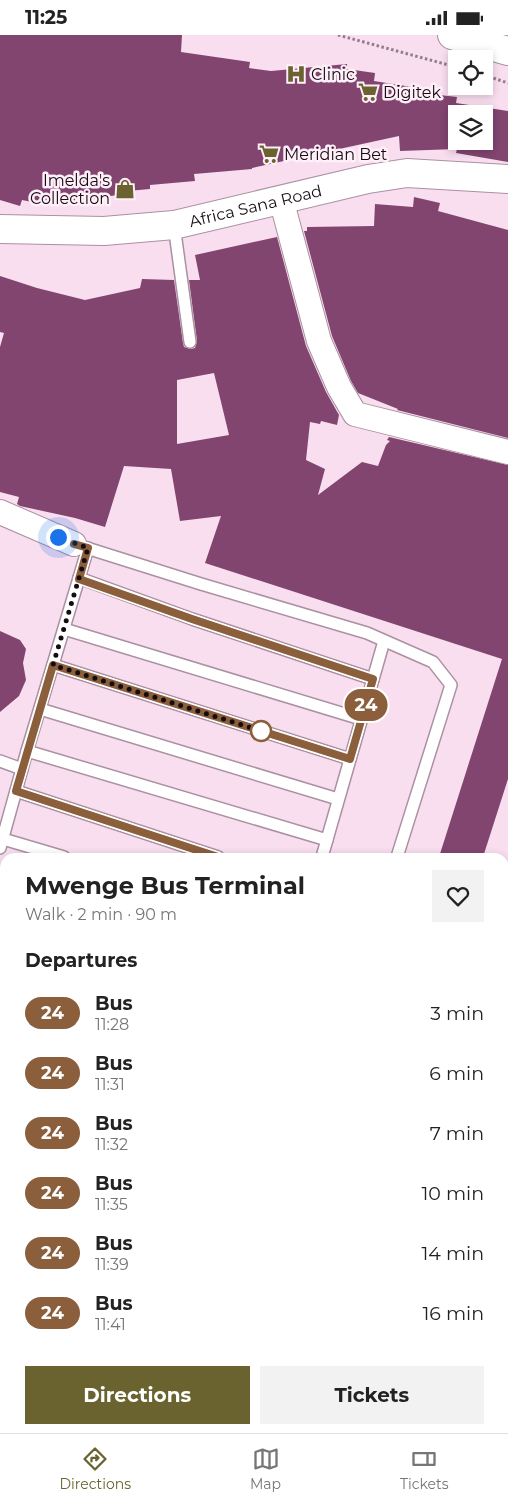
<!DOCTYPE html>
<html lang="en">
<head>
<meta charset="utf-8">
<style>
	body { margin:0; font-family:Montserrat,sans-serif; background:#f2f2f2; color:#222; height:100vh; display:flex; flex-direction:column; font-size:19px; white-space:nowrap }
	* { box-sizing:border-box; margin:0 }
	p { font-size:16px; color:#767676 }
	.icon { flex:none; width:28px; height:28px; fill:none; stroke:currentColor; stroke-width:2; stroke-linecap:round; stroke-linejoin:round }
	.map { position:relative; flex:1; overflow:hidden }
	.drawer { position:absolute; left:0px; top:818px; width:509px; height:581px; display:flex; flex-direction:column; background:#fff; border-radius:15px 15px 0 0; box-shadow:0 2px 8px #0003 }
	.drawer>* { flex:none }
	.badge { padding:0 10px; border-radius:16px; font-size:18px; line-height:32px }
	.tools { position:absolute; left:448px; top:15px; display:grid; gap:10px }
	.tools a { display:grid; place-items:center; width:45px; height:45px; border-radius:0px; background:#fff; box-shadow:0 2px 8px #0003; font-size:25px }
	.you { position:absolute; width:25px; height:25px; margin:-12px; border:4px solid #fff; border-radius:50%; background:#1a73e8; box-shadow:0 0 0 8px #1a73e833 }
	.map>.badge { position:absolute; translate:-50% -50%; box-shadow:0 0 0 2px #fff }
	h2 { padding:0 25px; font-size:19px; line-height:45px }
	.round { display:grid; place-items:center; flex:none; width:52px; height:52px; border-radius:0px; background:#f2f2f2 }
	.head { display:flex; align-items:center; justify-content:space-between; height:85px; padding:0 25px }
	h1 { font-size:24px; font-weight:700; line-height:38px }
	.primary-button { display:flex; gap:10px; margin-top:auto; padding:10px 25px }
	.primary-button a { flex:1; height:58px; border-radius:0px; background:#6a6330; color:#fff; font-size:20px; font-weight:700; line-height:58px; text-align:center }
	.primary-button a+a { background:#f2f2f2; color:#222 }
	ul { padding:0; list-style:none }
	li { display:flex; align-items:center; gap:15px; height:60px; padding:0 25px }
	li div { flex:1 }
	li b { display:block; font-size:19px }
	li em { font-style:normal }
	li .badge { min-width:55px; font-weight:700; text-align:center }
	.status { display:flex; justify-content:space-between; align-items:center; height:35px; padding:0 25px; background:#fff; direction:ltr }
	.status svg { height:14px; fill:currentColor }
	.menu { display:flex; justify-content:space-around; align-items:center; height:70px; border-top:1px solid #e0e0e0; background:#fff; font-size:14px; color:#767676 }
	.menu a { display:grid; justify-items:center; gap:2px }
	.menu .on { color:#6a6330 }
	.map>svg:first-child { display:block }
	.green { fill:#c5bf8b }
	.building { fill:#824570; fill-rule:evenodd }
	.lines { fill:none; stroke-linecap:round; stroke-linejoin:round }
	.service-casing { stroke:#aa91a1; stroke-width:14 }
	.minor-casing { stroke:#aa91a1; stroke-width:26 }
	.tertiary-casing { stroke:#aa91a1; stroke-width:30 }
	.primary-casing { stroke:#aa91a1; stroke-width:30 }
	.trunk-casing { stroke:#aa91a1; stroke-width:30 }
	.path { stroke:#917e8a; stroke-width:3; stroke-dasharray:2.5 2.5; stroke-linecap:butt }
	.service { stroke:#fff; stroke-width:11 }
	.minor { stroke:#fff; stroke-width:24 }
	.tertiary { stroke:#fff; stroke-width:28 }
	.primary { stroke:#fff; stroke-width:28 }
	.trunk { stroke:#fff; stroke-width:28 }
	.line-casing { stroke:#fff; stroke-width:11 }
	.line { stroke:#8b5e3c; stroke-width:8 }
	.walk { stroke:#150c12; stroke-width:5; stroke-dasharray:0 9 }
	.stop-dot { fill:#fff; stroke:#8b5e3c; stroke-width:2.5 }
	.labels { text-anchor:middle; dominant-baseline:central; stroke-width:5; stroke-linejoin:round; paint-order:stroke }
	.poi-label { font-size:16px; fill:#150c12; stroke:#ffeff9; text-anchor:start }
	.street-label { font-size:16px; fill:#150c12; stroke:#ffeff9 }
</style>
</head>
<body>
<div class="status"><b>11:25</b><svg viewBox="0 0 49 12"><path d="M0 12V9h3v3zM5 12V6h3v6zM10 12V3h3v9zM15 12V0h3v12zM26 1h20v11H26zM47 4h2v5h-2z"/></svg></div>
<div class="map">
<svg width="508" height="1398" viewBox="0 0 508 1398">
	<rect width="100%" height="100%" fill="#f9deef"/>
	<!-- green -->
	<polygon class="green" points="0,1310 5,1312 5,1394 71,1394 70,1398 0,1398"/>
	<!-- building -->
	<g class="building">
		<path d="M 0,0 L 182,0 L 181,17 L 250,27 L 249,33 L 271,36 L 347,29 L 347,34 L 375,38 L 374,46 L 412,52 L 412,55 L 431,58 L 431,59 L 457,62 L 456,68 L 508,76 L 508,127 L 456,118 L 457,114 L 400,116 L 399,101 L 252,133 L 252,134 L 194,139 L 195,146 L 150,150 L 150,154 L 128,156 L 129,158 L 87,165 L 87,167 L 37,168 L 22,165 L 20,171 L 0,165 ZM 456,79 L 484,79 L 484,106 L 456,106 Z"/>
		<polygon points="414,162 440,168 438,176 508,195 508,403 397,375 398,374 358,358 351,346 332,301 304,196 307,196 307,192 374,191 375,169 413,172"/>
		<path d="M 277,202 L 306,311 L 326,357 L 339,380 L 337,390 L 321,386 L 320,389 L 310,387 L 306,425 L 325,434 L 318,460 L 362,427 L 378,431 L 386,410 L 390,406 L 387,405 L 389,402 L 508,430 L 508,744 L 483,822 L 439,822 L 502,624 L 205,528 L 221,481 L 180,486 L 171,434 L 124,431 L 105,492 L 75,483 L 20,471 L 17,469 L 19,462 L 0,457 L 0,312 L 4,298 L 0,297 L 0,241 L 37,253 L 85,265 L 140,253 L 142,244 L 174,245 L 183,308 L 184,312 L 191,314 L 195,313 L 197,306 L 189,245 L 200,245 L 195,220 ZM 214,338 L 229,400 L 177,409 L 177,345 Z"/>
		<polygon points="0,596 20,605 26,614 23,628 26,645 19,661 0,677"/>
	</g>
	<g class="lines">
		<defs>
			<g id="service">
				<polyline points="174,190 190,307"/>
				<polyline points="74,509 201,549 367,598 433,627 451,650 397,822"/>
				<polyline points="79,543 192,584 373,644"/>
				<polyline points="64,594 361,684"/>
				<polyline points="53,630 350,724"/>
				<polyline points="40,674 338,764"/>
				<polyline points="27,716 327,805"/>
				<polyline points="0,726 22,734"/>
				<polyline points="16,756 218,822"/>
				<polyline points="3,804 64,822"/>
				<polyline points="0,813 27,716 88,513"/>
				<polyline points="322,822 384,606"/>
				<polyline points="0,859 5,861"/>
				<polyline points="0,1233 5,1235"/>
			</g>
			<g id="minor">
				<polyline points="281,164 319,306 339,352 355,379 508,417"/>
				<polyline points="0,477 74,509"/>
				<polyline points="116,1398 118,1394"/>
			</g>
			<g id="tertiary">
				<path id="s1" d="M 0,194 L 104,196 L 174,190 L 368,144 L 407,138 L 508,144"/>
				<polyline points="504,1025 508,1013"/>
				<polyline points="0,1294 5,1296"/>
				<polyline points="333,1394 347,1398"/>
				<polyline points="372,1398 374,1394"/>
			</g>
			<polyline id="primary" points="452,0 508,16"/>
			<g id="trunk">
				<polyline points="504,1274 508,1261"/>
				<polyline points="464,1398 465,1394"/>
			</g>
		</defs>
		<!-- service casing -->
		<use href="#service" class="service-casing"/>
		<!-- minor casing -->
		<use href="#minor" class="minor-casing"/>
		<!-- tertiary casing -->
		<use href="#tertiary" class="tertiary-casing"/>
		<!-- primary casing -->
		<use href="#primary" class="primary-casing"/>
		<!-- trunk casing -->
		<use href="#trunk" class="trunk-casing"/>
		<!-- path -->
		<g class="path">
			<polyline points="338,0 456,32"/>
			<polyline points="484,40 508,48"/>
		</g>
		<!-- service -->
		<use href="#service" class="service"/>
		<!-- minor -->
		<use href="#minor" class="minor"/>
		<!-- tertiary -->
		<use href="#tertiary" class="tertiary"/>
		<!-- primary -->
		<use href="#primary" class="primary"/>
		<!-- trunk -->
		<use href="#trunk" class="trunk"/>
	</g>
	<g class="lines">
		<defs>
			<polyline id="line" points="74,509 88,513 79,544 192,584 373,644 350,724 53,630 16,756 218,822"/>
		</defs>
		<!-- line casing -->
		<use href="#line" class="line-casing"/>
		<!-- line -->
		<use href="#line" class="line"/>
		<!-- walk -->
		<polyline class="walk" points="58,502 88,513 53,630 261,696"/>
	</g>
	<!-- icons -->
	<defs>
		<symbol id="hospital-bare" viewBox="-9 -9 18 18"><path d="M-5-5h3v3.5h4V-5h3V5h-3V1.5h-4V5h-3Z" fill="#6a6330" stroke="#ffeff9" stroke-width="2.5" paint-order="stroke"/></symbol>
		<symbol id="supermarket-bare" viewBox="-9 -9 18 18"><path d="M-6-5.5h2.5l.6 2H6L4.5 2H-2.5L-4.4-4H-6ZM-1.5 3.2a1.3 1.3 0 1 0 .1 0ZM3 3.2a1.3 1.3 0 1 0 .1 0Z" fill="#6a6330" stroke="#ffeff9" stroke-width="2.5" paint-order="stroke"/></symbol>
		<symbol id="shop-bare" viewBox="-9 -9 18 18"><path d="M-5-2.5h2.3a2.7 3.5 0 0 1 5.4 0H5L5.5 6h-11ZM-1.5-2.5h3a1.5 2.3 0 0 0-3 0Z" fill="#6a6330" stroke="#ffeff9" stroke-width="2.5" paint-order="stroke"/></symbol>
	</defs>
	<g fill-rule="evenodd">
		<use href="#hospital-bare" x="282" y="25" width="28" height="28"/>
		<use href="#supermarket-bare" x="354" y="43" width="28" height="28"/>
		<use href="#supermarket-bare" x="255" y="105" width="28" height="28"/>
		<use href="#shop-bare" x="111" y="140" width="28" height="28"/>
	</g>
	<!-- markers -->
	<circle class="stop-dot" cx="261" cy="696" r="10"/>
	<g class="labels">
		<!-- poi labels -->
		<g class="poi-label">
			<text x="311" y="39">Clinic</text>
			<text x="383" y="57">Digitek</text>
			<text x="284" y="119">Meridian Bet</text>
			<text x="110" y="145" text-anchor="end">Imelda's<tspan x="110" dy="18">Collection</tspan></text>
		</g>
		<!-- street labels -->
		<g class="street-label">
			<text stroke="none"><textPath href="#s1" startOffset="258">Africa Sana Road</textPath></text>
		</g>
	</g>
</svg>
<div class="tools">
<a><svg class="icon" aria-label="locate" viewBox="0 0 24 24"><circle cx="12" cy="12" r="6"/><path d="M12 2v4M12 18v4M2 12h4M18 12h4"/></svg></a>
<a><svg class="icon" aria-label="layers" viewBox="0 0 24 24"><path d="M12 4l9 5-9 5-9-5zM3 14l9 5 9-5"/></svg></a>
</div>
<div class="you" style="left:58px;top:502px"></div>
<b class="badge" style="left:366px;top:670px;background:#8b5e3c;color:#fff">24</b>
<section class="drawer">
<div class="head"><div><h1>Mwenge Bus Terminal</h1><p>Walk · 2 min · 90 m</p></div><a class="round"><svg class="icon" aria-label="heart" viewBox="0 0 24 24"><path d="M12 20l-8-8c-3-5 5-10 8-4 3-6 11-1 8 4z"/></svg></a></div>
<h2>Departures</h2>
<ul>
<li><span class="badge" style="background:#8b5e3c;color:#fff">24</span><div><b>Bus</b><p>11:28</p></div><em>3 min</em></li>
<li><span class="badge" style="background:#8b5e3c;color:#fff">24</span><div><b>Bus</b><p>11:31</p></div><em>6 min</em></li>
<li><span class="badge" style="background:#8b5e3c;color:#fff">24</span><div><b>Bus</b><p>11:32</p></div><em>7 min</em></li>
<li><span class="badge" style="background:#8b5e3c;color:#fff">24</span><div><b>Bus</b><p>11:35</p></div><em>10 min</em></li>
<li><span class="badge" style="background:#8b5e3c;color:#fff">24</span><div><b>Bus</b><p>11:39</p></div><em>14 min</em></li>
<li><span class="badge" style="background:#8b5e3c;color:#fff">24</span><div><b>Bus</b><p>11:41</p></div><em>16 min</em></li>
</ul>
<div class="primary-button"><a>Directions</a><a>Tickets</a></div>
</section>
</div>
<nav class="menu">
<a class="on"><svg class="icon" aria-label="directions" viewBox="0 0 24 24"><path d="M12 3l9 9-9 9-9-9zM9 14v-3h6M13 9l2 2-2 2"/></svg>Directions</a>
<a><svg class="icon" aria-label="map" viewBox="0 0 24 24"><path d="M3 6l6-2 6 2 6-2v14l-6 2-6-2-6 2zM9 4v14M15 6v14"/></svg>Map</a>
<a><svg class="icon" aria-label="tickets" viewBox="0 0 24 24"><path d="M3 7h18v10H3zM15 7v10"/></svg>Tickets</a>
</nav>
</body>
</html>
